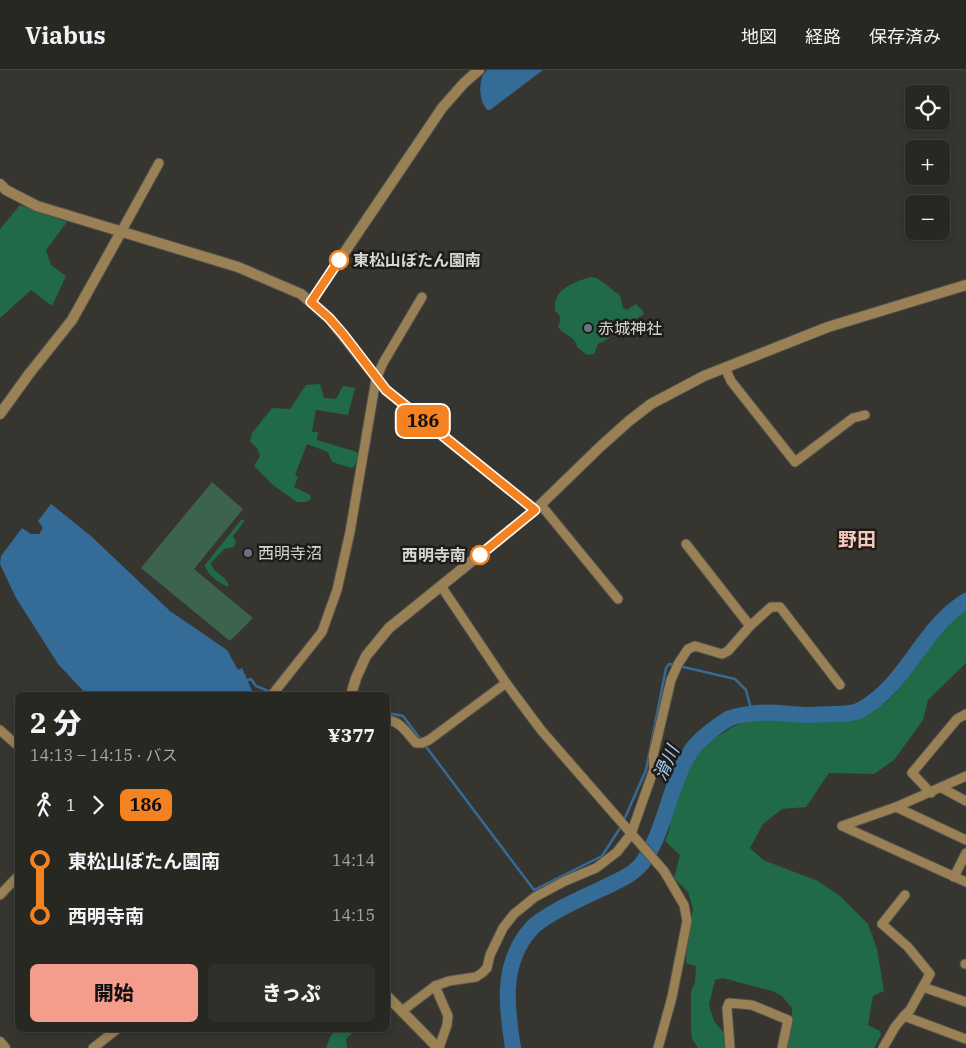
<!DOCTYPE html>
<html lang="ja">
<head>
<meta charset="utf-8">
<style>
	body { margin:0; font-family:"IBM Plex Serif","Noto Sans JP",serif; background:#30302b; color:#f1f3f6; height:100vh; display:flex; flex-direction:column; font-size:19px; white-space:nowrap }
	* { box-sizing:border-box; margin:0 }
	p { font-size:16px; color:#a5a6a6 }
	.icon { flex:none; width:28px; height:28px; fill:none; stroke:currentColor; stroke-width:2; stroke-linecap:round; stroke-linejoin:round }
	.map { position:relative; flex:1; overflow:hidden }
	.drawer { position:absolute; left:15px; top:622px; width:375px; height:340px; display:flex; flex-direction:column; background:#282823; border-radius:8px; box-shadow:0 2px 8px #0003,0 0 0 1px #444441 }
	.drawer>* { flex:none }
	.badge { padding:0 10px; border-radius:8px; font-size:18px; line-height:32px }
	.tools { position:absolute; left:905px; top:15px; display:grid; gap:10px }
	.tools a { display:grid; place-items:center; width:45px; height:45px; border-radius:8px; background:#282823; box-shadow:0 2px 8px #0003,0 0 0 1px #444441; font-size:25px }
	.map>.badge { position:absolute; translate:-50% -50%; box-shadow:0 0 0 2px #fff }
	.legs { display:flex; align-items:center; gap:8px; height:55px; padding:0 15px; font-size:16px }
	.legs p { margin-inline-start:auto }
	.overview { display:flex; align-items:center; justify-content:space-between; height:85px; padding:0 15px }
	h1 { font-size:28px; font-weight:800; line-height:38px }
	.cta { display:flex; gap:10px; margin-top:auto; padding:10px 15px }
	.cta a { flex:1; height:58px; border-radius:8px; background:#f49d8c; color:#111; font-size:20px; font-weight:800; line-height:58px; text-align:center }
	.cta a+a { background:#30302b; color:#f1f3f6 }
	ul { padding:0 15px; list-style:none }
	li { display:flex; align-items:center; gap:18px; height:55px; font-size:19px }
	li i { display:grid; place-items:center; width:8px; height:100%; margin:0 6px; background:currentColor }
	li i::after { content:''; width:12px; height:12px; margin:-6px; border:4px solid; border-radius:50%; background:#282823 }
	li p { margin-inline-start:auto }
	li:first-child i { background:linear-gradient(#0000 50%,currentColor 0) }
	li:last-child i { background:linear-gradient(currentColor 50%,#0000 0) }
	header { display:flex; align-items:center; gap:30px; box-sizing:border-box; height:70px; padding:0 25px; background:#282823; border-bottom:1px solid #444441 }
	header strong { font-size:24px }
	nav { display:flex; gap:28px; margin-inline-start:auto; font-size:18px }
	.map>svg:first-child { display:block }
	.green { fill:#3c634e }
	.forest { fill:#216a47 }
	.water { fill:#346b97 }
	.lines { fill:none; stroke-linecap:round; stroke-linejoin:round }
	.stream { stroke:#346b97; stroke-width:2.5 }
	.river { stroke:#346b97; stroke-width:16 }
	.minor-casing { stroke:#53524c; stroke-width:11 }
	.tertiary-casing { stroke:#53524c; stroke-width:12 }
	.minor { stroke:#9a8155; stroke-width:9 }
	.tertiary { stroke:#9a8155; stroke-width:10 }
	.line-1-casing { stroke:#fff; stroke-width:11 }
	.line-1 { stroke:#f58220; stroke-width:8 }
	.stop-1-dot { fill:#fff; stroke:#f58220; stroke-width:2.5 }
	.worship-dot { fill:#6b7280; stroke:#1d1c1a; stroke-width:2 }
	.labels { text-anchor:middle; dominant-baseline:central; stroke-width:5; stroke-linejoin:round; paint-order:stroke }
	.stop-label { font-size:16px; font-weight:bold; fill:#d7d6d2; stroke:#1d1c1a; text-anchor:start }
	.poi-label { font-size:16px; fill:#d7d6d2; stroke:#1d1c1a; text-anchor:start }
	.water-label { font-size:18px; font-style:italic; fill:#a1cdf5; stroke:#1d1c1a }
	.quarter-label { font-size:19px; font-weight:bold; fill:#f9c6bc; stroke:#1d1c1a }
</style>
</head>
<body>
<header>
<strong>Viabus</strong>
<nav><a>地図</a><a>経路</a><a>保存済み</a></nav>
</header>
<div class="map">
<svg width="966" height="978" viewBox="0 0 966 978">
	<rect width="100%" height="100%" fill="#36352f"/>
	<!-- green -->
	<polygon class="green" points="212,412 243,439 194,499 253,548 230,571 141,498"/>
	<!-- forest -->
	<g class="forest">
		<polygon points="20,135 67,152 46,180 51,195 66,206 52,236 31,220 0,248 0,159"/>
		<path d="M 591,207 C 601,207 610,220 620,225 L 623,238 L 627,240 L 636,234 L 642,240 L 644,244 L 629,254 L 621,255 L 615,257 C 611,270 608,269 598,274 L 594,284 L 587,285 L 577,277 C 575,265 564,266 558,257 C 561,250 562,246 555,241 C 552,219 574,212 591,207 Z"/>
		<path d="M 320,314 L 324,328 L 336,329 L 343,316 L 355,318 L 348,345 L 316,340 L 312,362 L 318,362 L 317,370 L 357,382 C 360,389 356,394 352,398 L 332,392 L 328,382 L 307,374 L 295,405 L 298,407 L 294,417 L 310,425 L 311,429 L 306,432 L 297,432 L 273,415 L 254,396 L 260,386 L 257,378 L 250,371 L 252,363 L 272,338 L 290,339 L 306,315 Z"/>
		<path d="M 241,450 L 244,450 L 244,452 L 233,466 L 236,471 L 234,477 L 224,479 L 211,493 C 213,504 228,506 229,517 C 221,515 206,504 205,495 Z"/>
		<polygon points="966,536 966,593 928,630 923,650 894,690 874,704 829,703 806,737 782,739 763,754 750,778 763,790 818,811 840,826 868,854 877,879 884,921 873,926 868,955 880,961 881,965 874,978 785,978 792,955 792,938 782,926 772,921 723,908 715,910 709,935 714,951 725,964 726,978 698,978 692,969 691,957 691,921 695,913 696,896 686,893 687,871 693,839 688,822 674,808 680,785 665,771 669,761 672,738 683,712 697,684 712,670 732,657 758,648 785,647 807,651 825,650 859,645 873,640 886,632 899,619 946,553"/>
		<polygon points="339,960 355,960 346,969 347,978 326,978 331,965"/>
	</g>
	<!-- water -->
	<g class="water">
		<path d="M 487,0 L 543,0 L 490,40 L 487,40 C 479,31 477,9 487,0 Z"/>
		<polygon points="51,434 91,466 170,541 227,580 238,600 242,598 254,625 87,625 58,594 16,528 0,494 1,486 22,458 31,464 39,464 43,458 38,451"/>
	</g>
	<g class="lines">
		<!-- stream -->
		<g class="stream">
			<polyline points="679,596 735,609 746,620 752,643"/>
			<polyline points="248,610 251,609 256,616 271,622"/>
			<polyline points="388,643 403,646 421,670"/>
			<polyline points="424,674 534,820 602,786 622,755"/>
			<polyline points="624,750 646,700 666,598 669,594 674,595"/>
		</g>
		<!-- river -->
		<path class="river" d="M 513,978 C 507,940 501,899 526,865 C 529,862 532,857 536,854 C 556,839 580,829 603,818 C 618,811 636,804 645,789 C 666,757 670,712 691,681 C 697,671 718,655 728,649 C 732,647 738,646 743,645 C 768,640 782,644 806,645 C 815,645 824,644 833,644 C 842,644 854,644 862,639 C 907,614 921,559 966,531"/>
		<defs>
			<g id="minor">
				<polyline points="121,162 159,93"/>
				<polyline points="725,298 731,311 795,392 853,348 865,345"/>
				<polyline points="541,435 618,529"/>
				<polyline points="686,474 750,556"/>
				<polyline points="441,516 506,613 541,660 664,801 684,835 687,851 672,927 658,978"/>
				<polyline points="272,625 322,562 337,520 350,462 376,309 383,293 422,227"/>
				<path d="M 388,650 C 401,652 407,663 416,673 L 422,673 L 429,670 L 506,613"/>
				<polyline points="0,660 18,676"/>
				<polyline points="966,706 896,737 842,756 966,812"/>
				<polyline points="942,718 966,731"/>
				<polyline points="931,723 912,703 957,649 966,644"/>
				<polyline points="896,737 966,770"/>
				<polyline points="954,807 966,783"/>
				<polyline points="0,825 18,806"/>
				<polyline points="965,894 966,894"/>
				<polyline points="435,916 448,946 447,955 439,978"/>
				<polyline points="923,917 966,932"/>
				<polyline points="402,941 435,916 449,911 476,907 482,903 487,898 490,885 503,858 514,844 535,827 565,811 596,798 617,782 631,764 654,699 653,686 671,610 678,594 688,579 695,576 722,584 728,581 750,556 771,537 780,537 840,615"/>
				<polyline points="904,946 910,940 930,904 908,877 882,854 905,825"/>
				<polyline points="93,978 116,960"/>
				<polyline points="730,978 727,938 729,933 752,935 788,950 782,978"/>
				<polyline points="883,978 895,957 904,946 966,969"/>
			</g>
			<g id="tertiary">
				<polyline points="0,114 6,120 37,136 238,197 301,224 329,248 386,320 535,440"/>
				<polyline points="311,232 442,38 464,13 479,0"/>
				<polyline points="0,344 29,304 72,250 121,162"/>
				<polyline points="351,625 356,608 366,586 389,558 535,440 601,376 629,351 651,334 704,306 828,257 966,215"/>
				<polyline points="388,927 438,978"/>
				<polyline points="0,972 5,978"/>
			</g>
		</defs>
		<!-- minor casing -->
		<use href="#minor" class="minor-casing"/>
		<!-- tertiary casing -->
		<use href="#tertiary" class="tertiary-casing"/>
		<!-- minor -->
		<use href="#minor" class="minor"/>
		<!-- tertiary -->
		<use href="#tertiary" class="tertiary"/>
	</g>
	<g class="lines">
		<defs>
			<polyline id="line-1" points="339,190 311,232 329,248 343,264 386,320 535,440 480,485"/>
		</defs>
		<!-- line-1 casing -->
		<use href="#line-1" class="line-1-casing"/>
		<!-- line-1 -->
		<use href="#line-1" class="line-1"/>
	</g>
	<!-- markers -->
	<g class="stop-1-dot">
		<circle cx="339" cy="190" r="9"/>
		<circle cx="480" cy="485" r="9"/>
	</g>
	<g class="worship-dot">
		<circle cx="588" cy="258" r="5"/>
		<circle cx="248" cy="483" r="5"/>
	</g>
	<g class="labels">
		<!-- stop labels -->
		<g class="stop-label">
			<text x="353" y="190">東松山ぼたん園南</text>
			<text x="466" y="485" text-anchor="end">西明寺南</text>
		</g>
		<!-- poi labels -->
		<g class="poi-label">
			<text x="598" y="258">赤城神社</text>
			<text x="258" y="483">西明寺沼</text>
		</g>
		<!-- water labels -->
		<g class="water-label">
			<text transform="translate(666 693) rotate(-66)">滑川</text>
		</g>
		<!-- quarter labels -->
		<g class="quarter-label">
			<text x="857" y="469">野田</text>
		</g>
	</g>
</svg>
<div class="tools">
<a><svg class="icon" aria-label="locate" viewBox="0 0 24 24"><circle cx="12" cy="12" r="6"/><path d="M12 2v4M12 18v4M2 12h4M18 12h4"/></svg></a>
<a>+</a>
<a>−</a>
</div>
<b class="badge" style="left:423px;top:351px;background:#f58220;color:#111">186</b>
<section class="drawer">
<div class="overview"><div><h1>2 分</h1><p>14:13 – 14:15 · バス</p></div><b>¥377</b></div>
<div class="legs"><svg class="icon" aria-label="walk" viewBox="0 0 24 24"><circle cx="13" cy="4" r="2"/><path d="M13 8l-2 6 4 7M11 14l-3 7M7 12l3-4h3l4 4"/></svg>1<svg class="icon" aria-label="forward" viewBox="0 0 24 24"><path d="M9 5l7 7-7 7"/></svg><b class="badge" style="background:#f58220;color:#111">186</b></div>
<ul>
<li><i style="color:#f58220"></i><b>東松山ぼたん園南</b><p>14:14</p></li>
<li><i style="color:#f58220"></i><b>西明寺南</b><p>14:15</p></li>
</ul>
<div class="cta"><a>開始</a><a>きっぷ</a></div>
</section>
</div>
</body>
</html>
